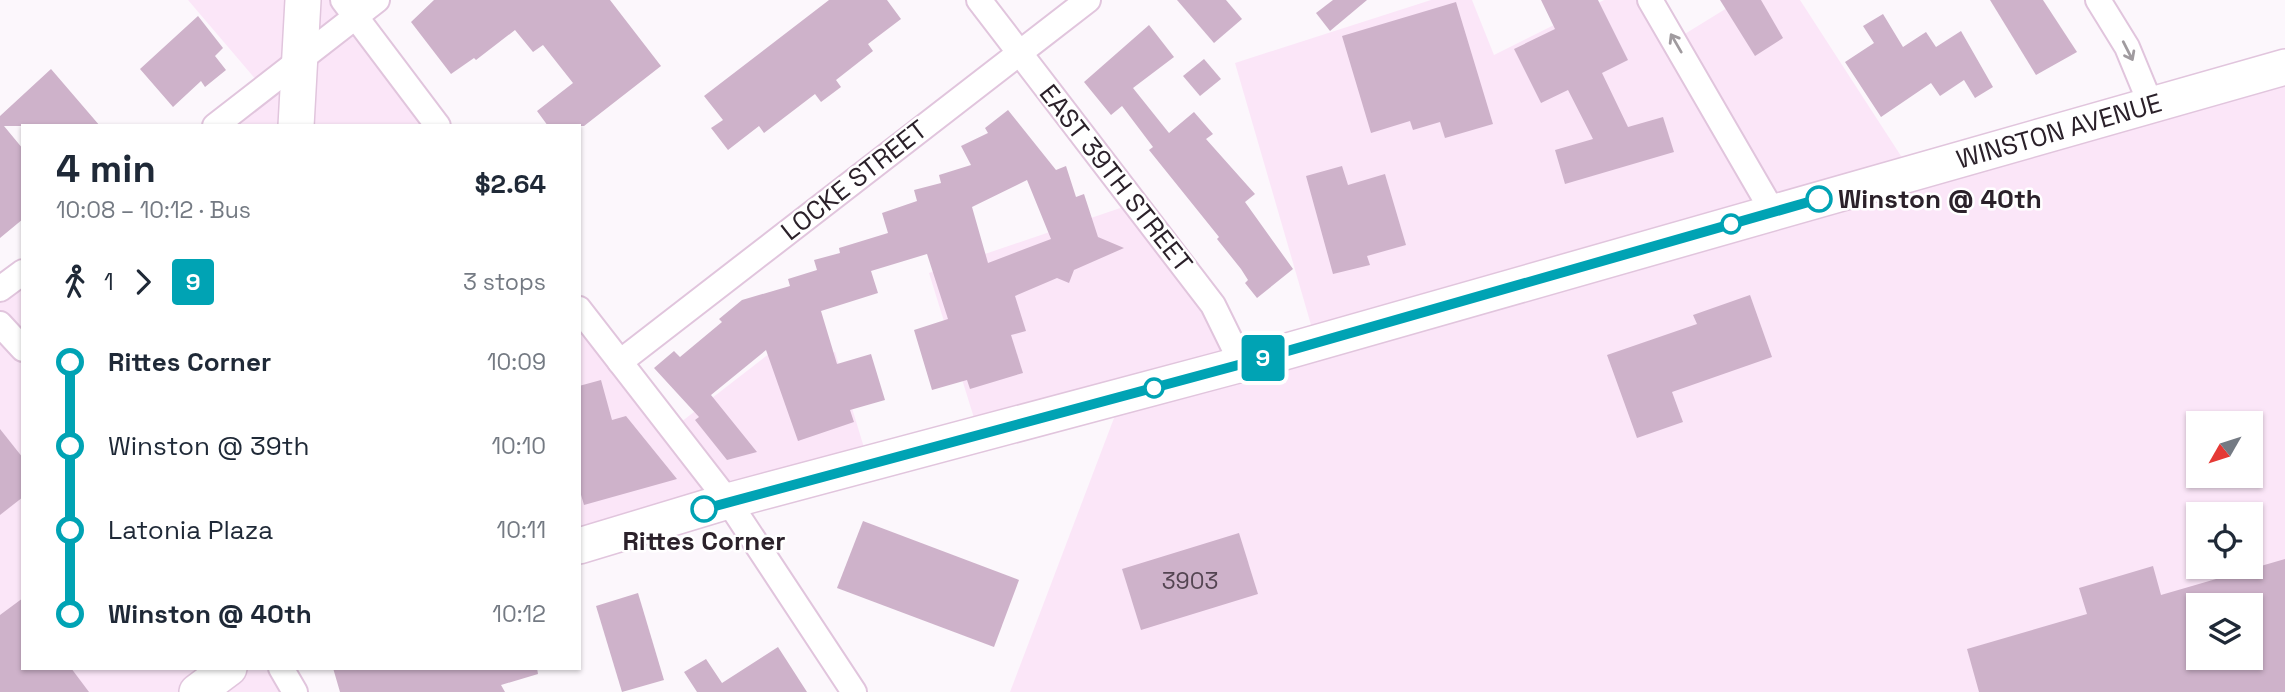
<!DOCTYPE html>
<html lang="en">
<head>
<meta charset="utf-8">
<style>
	body { margin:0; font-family:"Space Grotesk",sans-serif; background:#f2f2f3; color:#1f2937; height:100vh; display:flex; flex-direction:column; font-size:26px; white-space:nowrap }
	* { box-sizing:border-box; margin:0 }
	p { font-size:23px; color:#747a83 }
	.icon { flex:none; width:38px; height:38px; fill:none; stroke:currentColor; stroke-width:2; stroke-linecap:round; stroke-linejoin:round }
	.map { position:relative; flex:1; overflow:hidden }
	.details { position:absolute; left:21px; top:124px; width:560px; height:546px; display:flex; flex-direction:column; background:#fff; border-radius:0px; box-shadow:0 2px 5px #0004 }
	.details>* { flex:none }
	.badge { padding:0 14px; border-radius:5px; font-size:24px; line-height:46px }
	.needle { width:46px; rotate:231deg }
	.controls { position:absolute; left:2186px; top:411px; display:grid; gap:14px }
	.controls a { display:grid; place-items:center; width:77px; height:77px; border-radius:0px; background:#fff; box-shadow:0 2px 5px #0004; font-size:35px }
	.map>.badge { position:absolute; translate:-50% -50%; box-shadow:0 0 0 4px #fff }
	.legs { display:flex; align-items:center; gap:10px; height:77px; padding:0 35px; font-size:23px }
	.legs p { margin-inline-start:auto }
	.headline { display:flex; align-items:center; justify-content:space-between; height:119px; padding:0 35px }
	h1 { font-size:38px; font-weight:800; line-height:52px }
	ul { padding:0 35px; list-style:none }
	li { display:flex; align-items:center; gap:24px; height:84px; font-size:26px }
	li i { display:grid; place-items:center; width:10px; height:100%; margin:0 9px; background:currentColor }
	li i::after { content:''; width:18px; height:18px; margin:-9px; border:5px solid; border-radius:50%; background:#fff }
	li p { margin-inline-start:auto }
	li:first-child i { background:linear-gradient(#0000 50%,currentColor 0) }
	li:last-child i { background:linear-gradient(currentColor 50%,#0000 0) }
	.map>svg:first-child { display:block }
	.built { fill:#fbe6f8; fill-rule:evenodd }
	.building { fill:#ceb2ca; fill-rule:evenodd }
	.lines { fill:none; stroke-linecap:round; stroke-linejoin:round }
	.minor-casing { stroke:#e1c5dd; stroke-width:28 }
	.secondary-casing { stroke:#e1c5dd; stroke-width:38 }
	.minor { stroke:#fff; stroke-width:24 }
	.secondary { stroke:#fff; stroke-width:35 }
	.oneway { stroke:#a09b9f }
	.line-1-casing { stroke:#fff; stroke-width:16 }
	.line-1 { stroke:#00a3b4; stroke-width:10 }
	.stop-1-dot { fill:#fff; stroke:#00a3b4; stroke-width:3.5 }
	.labels { text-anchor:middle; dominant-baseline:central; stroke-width:5; stroke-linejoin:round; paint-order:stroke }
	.number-label { font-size:23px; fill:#544552 }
	.street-label { font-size:26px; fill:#2b212a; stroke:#fff }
	.stop-label { font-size:26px; font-weight:bold; fill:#2b212a; stroke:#fff; text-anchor:start }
</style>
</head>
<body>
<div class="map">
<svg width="2285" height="692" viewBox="0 0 2285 692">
	<rect width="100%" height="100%" fill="#fcf7fc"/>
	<!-- built -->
	<g class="built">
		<polygon points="188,0 377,0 356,16 438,126 215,126 263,88"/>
		<path d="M 1431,0 L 1472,0 L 1494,55 L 1604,0 L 1650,0 L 1675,40 L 1740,0 L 1800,0 L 1912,173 L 2285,67 L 2285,692 L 1010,692 L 1122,397 L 979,434 L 929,273 L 1135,203 L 1242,364 L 1316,342 L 1235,63 ZM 2198,424 L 2250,424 L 2250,476 L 2198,476 ZM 2198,514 L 2250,514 L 2250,567 L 2198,567 ZM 2198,606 L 2250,606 L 2250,658 L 2198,658 Z"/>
		<polygon points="23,272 23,668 281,669 295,692 0,692 0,289"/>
		<polygon points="579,309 672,429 774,350 782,369 835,352 869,464 579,546"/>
	</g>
	<!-- building -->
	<g class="building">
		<polygon points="434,0 610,0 661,66 584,126 548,126 537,111 573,83 543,45 533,52 515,30 476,60 474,58 451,74 411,22"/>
		<polygon points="829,0 887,0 901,19 868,44 873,51 836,80 841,87 821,102 815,94 764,133 759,126 728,150 711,128 723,120 704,96"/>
		<polygon points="1177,0 1226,0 1242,19 1214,43"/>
		<polygon points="1333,0 1367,0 1330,31 1316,13"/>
		<polygon points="1541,0 1598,0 1628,60 1602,73 1628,127 1663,117 1674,152 1565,184 1555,150 1593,139 1568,90 1541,103 1514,49 1555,29"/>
		<polygon points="1720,0 1761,0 1783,38 1755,56"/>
		<polygon points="1990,0 2043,0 2077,52 2036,75"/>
		<polygon points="1456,2 1493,124 1445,138 1440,122 1413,130 1410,121 1371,133 1342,36"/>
		<polygon points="1883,14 1903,47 1926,32 1936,47 1961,31 1993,87 1975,98 1964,80 1940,96 1931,83 1881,117 1845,62 1874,43 1863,26"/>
		<polygon points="198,16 223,48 215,56 226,70 205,87 201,81 173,107 140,69"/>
		<polygon points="1149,25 1174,57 1133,88 1169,133 1194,112 1213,134 1206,139 1255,194 1245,202 1293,269 1257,298 1245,283 1248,280 1241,269 1217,239 1219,237 1149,150 1153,147 1122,106 1111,115 1084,82"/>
		<polygon points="1204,59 1221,79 1200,96 1183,76"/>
		<polygon points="51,69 100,126 4,126 23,149 23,219 0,238 0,116"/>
		<path d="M 1008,110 L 1056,170 L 1066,166 L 1076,197 L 1084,194 L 1098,237 L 1124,248 L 1074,270 L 1069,283 L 1057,278 L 1015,296 L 1026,331 L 1011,335 L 1023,373 L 970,389 L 967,380 L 932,390 L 914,330 L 948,319 L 927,254 L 871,271 L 878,293 L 821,311 L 837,364 L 871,354 L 885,400 L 850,410 L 854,422 L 798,441 L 766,350 L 711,395 L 757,452 L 727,460 L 695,420 L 699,417 L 654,368 L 674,351 L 680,357 L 722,322 L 719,319 L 742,300 L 790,286 L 788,279 L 817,270 L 814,260 L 840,253 L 839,248 L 888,233 L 882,213 L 917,201 L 914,190 L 941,183 L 939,175 L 971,165 L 961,146 L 988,133 L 985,128 ZM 1027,180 L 1051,239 L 988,263 L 972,207 Z"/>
		<polygon points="1342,166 1348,185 1385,174 1406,245 1367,256 1370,265 1333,274 1306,176"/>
		<polygon points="1750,295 1772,357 1672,392 1683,422 1637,438 1607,355 1697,324 1693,315"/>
		<polygon points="601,380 612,420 626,416 677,479 584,505 579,488 579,386"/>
		<polygon points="0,429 23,458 23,497 0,515"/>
		<polygon points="863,521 1019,580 994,647 837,588"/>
		<polygon points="1239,533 1258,594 1141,630 1122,569"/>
		<path d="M 2285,559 L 2285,692 L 1979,692 L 1967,649 L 2087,614 L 2079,588 L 2153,566 L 2161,595 ZM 2198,606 L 2250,606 L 2250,658 L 2198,658 Z"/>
		<polygon points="638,593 664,680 622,692 596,606"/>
		<polygon points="23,598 23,668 71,668 89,692 0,692 0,615"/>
		<polygon points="778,647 807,692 697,692 684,672 706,659 722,683"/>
		<polygon points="333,668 537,668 538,674 501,685 505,692 340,692"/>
	</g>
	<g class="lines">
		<defs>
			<g id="minor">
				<polyline points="343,0 438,126"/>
				<polyline points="979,0 1213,305 1242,364"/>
				<polyline points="1650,0 1773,212"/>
				<polyline points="2098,0 2127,47 2151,105"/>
				<polyline points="215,126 377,0"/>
				<polyline points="0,289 23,272"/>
				<polyline points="579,309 728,501 854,692"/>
				<polyline points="0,324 23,349"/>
				<polyline points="620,362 1088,0"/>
				<polyline points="281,668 295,692"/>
			</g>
			<g id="secondary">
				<polyline points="296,126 303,0"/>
				<polyline points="579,546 728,501 1242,364 2285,67"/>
				<polyline points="197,692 229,668"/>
			</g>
		</defs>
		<!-- minor casing -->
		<use href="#minor" class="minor-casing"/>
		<!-- secondary casing -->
		<use href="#secondary" class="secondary-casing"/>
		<!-- minor -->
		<use href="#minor" class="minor"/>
		<!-- secondary -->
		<use href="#secondary" class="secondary"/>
	</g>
	<!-- one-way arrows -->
	<defs><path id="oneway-shaft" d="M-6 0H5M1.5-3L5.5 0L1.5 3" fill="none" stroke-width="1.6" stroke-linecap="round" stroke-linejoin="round" transform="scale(1.75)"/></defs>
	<g class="oneway">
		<use href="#oneway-shaft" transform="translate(1676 43) rotate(-120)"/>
		<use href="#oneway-shaft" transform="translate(2128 51) rotate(63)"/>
	</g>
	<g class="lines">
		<defs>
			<polyline id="line-1" points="704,509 1242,364 1819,199"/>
		</defs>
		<!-- line-1 casing -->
		<use href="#line-1" class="line-1-casing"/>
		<!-- line-1 -->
		<use href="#line-1" class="line-1"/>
	</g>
	<!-- markers -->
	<g class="stop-1-dot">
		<circle cx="1819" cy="199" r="12"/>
		<circle cx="1731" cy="224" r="9"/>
		<circle cx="1154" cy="388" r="9"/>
		<circle cx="704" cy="509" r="12"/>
	</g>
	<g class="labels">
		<!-- number labels -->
		<g class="number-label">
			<text x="1190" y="581">3903</text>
		</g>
		<!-- street labels -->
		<g class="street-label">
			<text transform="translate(2059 131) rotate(-16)">WINSTON AVENUE</text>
			<text transform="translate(1116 178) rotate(52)">EAST 39TH STREET</text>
			<text transform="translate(854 180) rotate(-38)">LOCKE STREET</text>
		</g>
		<!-- stop labels -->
		<g class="stop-label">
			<text x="1838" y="199">Winston @ 40th</text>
			<text x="704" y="541" text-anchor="middle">Rittes Corner</text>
		</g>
	</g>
</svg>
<div class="controls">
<a><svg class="needle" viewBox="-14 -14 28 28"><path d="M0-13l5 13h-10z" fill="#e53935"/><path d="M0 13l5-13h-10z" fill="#747a83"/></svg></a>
<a><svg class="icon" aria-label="locate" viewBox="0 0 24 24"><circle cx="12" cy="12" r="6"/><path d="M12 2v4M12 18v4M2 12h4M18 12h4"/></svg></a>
<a><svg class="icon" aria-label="layers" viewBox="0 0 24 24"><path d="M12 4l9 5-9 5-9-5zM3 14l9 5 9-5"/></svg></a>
</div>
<b class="badge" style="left:1263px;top:358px;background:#00a3b4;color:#fff">9</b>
<section class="details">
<div class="headline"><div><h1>4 min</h1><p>10:08 – 10:12 · Bus</p></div><b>$2.64</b></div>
<div class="legs"><svg class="icon" aria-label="walk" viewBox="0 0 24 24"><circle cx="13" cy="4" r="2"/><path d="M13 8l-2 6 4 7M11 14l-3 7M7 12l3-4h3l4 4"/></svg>1<svg class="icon" aria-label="forward" viewBox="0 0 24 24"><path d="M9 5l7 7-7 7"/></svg><b class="badge" style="background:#00a3b4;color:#fff">9</b><p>3 stops</p></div>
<ul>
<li><i style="color:#00a3b4"></i><b>Rittes Corner</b><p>10:09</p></li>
<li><i style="color:#00a3b4"></i><span>Winston @ 39th</span><p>10:10</p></li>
<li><i style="color:#00a3b4"></i><span>Latonia Plaza</span><p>10:11</p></li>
<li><i style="color:#00a3b4"></i><b>Winston @ 40th</b><p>10:12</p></li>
</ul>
</section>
</div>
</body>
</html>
